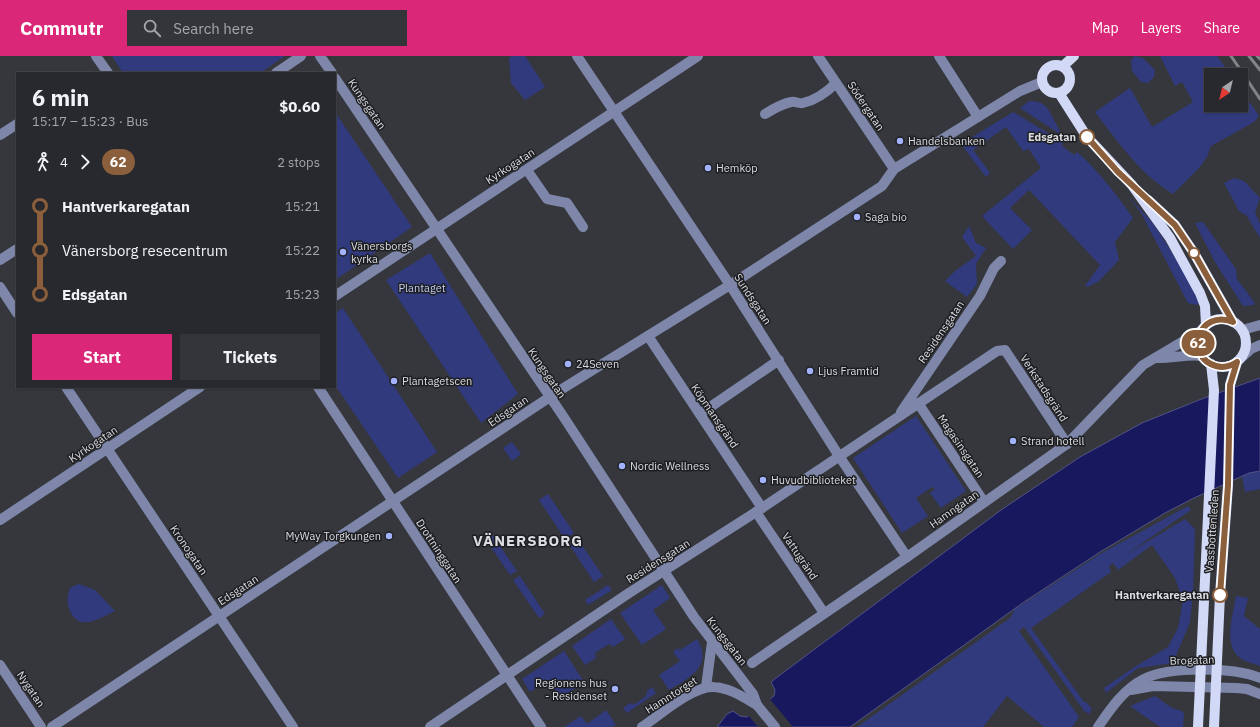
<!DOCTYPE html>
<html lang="en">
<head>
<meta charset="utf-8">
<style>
	body { margin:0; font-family:"IBM Plex Sans",sans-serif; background:#34353a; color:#f1f3f6; height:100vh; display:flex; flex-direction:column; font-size:15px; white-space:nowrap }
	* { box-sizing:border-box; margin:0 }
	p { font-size:13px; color:#a5a6aa }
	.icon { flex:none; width:22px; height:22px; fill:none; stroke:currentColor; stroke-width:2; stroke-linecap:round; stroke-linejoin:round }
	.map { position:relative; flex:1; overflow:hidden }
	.side { position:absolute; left:16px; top:16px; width:320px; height:316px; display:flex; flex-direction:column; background:#28292e; border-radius:0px; box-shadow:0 1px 3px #0004,0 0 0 1px #44454a }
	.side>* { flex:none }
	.badge { padding:0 8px; border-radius:13px; font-size:14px; line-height:26px }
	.needle { width:26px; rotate:215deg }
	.controls { position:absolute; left:1204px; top:12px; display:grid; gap:8px }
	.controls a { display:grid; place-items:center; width:44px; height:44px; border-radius:0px; background:#28292e; box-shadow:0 1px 3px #0004,0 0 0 1px #44454a; font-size:20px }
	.map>.badge { position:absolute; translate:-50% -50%; box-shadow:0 0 0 2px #fff }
	.legs { display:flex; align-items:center; gap:6px; height:44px; padding:0 16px; font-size:13px }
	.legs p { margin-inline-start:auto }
	.overview { display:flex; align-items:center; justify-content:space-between; height:68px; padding:0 16px }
	h1 { font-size:22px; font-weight:800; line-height:30px }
	.button { display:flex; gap:8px; margin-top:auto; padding:8px 16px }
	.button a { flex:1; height:46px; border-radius:0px; background:#db2777; color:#fff; font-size:16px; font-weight:800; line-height:46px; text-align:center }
	.button a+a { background:#34353a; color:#f1f3f6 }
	ul { padding:0 16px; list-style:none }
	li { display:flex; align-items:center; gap:14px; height:44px; font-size:15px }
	li i { display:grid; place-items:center; width:6px; height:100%; margin:0 5px; background:currentColor }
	li i::after { content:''; width:10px; height:10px; margin:-5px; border:3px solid; border-radius:50%; background:#28292e }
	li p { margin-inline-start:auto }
	li:first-child i { background:linear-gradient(#0000 50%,currentColor 0) }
	li:last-child i { background:linear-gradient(currentColor 50%,#0000 0) }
	header { display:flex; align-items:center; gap:24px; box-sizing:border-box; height:56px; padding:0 20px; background:#db2777; color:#fff }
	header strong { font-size:19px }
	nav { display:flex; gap:22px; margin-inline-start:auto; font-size:14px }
	.search { width:280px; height:36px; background:#34353a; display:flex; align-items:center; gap:10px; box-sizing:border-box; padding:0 14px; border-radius:0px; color:#a5a6aa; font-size:15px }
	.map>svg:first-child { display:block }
	.green { fill:#313a7d }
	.water { fill:#17185e; stroke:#525385 }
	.pier { fill:#35373d }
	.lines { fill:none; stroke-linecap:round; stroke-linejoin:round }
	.minor { stroke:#7e87aa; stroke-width:10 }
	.major { stroke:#d1d9f6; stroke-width:10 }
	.rail { stroke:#828388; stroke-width:3 }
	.line-1-casing { stroke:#fff; stroke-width:9 }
	.line-1 { stroke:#8b5e3c; stroke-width:6 }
	.stop-1-dot { fill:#fff; stroke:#8b5e3c; stroke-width:2 }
	.poi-dot { fill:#a2b2fd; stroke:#1d1e21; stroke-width:1.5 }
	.labels { text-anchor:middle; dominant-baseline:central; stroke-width:3; stroke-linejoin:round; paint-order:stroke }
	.street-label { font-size:11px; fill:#dcdde1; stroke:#1d1e21 }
	.stop-label { font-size:11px; font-weight:bold; fill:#dcdde1; stroke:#1d1e21; text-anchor:end }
	.poi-label { font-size:11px; fill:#dcdde1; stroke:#1d1e21; text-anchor:start }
	.park-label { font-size:11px; fill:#c3cef8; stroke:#1d1e21 }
	.district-label { font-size:15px; font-weight:bold; letter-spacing:1px; fill:#dcdde1; stroke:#1d1e21 }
</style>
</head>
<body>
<header>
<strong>Commutr</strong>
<div class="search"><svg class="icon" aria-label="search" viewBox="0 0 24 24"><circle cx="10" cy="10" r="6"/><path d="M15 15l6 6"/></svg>Search here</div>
<nav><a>Map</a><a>Layers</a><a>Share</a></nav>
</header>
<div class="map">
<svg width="1260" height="671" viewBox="0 0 1260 671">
	<rect width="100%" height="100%" fill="#35373d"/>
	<!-- green -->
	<g class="green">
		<polygon points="112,0 285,0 260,17 123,17"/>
		<polygon points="512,0 525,0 545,31 525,44 511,27 509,2"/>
		<polygon points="1135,0 1144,3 1155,14 1154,21 1148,27 1141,26 1132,15 1131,4"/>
		<path d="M 1160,0 L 1217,0 L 1231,19 L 1211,19 L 1211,49 L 1241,49 L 1241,33 L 1259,60 L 1254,66 L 1211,90 L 1207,101 L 1199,112 L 1173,138 C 1139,117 1119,87 1095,56 L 1130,32 L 1152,71 L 1193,46 L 1182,26 L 1175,30 Z"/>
		<path d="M 1029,45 C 1044,45 1048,51 1054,64 C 1056,69 1060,73 1060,78 L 1020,52 Z"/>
		<polygon points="335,56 412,171 335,224"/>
		<path d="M 1013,56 L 1063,86 L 1062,90 L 1074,99 L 1077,96 C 1099,115 1116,138 1133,162 L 1115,186 L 1119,204 L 1099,225 L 1088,231 L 1085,230 L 1100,209 L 1029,134 L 1010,152 L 1032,174 L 1013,193 L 982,160 L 1041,112 L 1029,93 L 1023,95 L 1006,71 L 973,94 L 990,117 L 986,121 L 961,88 Z"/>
		<polygon points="1234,122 1244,125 1260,142 1255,156 1260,168 1260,182 1247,160 1239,155 1224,127"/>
		<polygon points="1128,140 1153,167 1182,212 1200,247 1197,249 1188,247 1141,157"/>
		<polygon points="1203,166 1236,213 1237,223 1255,247 1254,249 1243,250 1215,206 1195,167"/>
		<polygon points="969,170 976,187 986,192 976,208 977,228 967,241 945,225 955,215 976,200 962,181"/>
		<polygon points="430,197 518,338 481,367 386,224"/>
		<polygon points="343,252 437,396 398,422 335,329 335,257"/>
		<polygon points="916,360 966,435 941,452 930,437 935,433 932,431 916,442 928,460 902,477 853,402"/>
		<polygon points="512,386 521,398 512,405 503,392"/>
		<polygon points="1260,413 1260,433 1245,436 1241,416"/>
		<polygon points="548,438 574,477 565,483 539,444"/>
		<polygon points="1188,450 1191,454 1125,499 1185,463 1195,473 1193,536 1190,566 1173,607 1138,612 1106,637 1104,632 1133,612 1168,591 1178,572 1183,544 1175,522 1152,489 1118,514 1113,507 1109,510 1111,516 1031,572 1084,646 1086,646 1092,653 1089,658 1085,656 1024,571 1019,575 1079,661 1072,671 1044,671 1007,640 983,671 857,671 1010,562 1015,553 1100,498"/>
		<polygon points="491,477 517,515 510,519 484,481"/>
		<polygon points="577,482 603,520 594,526 569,488"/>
		<polygon points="520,520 545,558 539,562 513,524"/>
		<path d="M 79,528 L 95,534 L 115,555 C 106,559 92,568 82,566 C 68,563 64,541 71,531 Z"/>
		<polygon points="608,529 612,534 588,549 585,544"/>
		<polygon points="662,529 670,542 653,554 666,573 642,589 620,557"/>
		<path d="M 1236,540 L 1248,542 L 1244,560 L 1260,573 L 1260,610 C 1255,608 1250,607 1245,605 C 1221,594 1233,560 1236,540 Z"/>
		<polygon points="611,563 625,583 613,591 609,588 595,597 596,602 585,609 572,590"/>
		<path d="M 697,583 C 714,610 689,622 669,634 L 659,619 L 680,605 L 673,596 L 678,592 L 680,594 Z"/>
		<polygon points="564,595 584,626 561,642 548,624 530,636 522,623"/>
		<polygon points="652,631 656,637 627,657 623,652 630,647 635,648 646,640 647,635"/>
		<polygon points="1155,640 1172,652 1182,655 1184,658 1183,671 1160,671 1130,650"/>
		<polygon points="606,654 616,669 612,671 564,671 581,660 587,668"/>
	</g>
	<!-- water -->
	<polygon class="water" points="1260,322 1260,415 1249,417 1194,442 1165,457 1100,496 1024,546 850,671 717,671 727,658 733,655 740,660 747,661 774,640 775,634 771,626 776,622 1001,454 1080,401 1142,367 1199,344"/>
	<!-- pier -->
	<polygon class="pier" points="769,642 793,671 758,671 747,658"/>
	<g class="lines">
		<!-- minor -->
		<g class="minor">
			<polyline points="96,0 108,17"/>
			<polyline points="320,0 332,17"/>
			<polyline points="577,0 730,229 839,400 907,501"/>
			<polyline points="818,0 894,113"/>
			<polyline points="939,0 978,61"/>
			<polyline points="276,17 301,0"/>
			<polyline points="335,22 563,360 694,561 753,638 757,649 775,671"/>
			<path d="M 765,58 C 773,53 781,48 791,46 C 795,45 799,48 803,47 C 816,44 827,36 836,27"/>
			<polyline points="0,79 17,68"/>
			<polyline points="527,114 547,143 567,147 583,171"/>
			<polyline points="0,204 17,193"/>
			<polyline points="0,231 17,257"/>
			<polyline points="335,240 698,0"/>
			<polyline points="1242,274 1260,269"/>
			<polyline points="648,280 762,452"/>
			<path d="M 1155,302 C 1171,303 1186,298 1202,300"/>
			<polyline points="1241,302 1251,293 1260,289"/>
			<polyline points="66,331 293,671"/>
			<polyline points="318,331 541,671"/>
			<polyline points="918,347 984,446"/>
			<polyline points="901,356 980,240 994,212 1001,205"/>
			<polyline points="700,358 779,304"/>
			<polyline points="756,456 824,557"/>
			<polyline points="0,464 200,331"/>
			<polyline points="752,607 907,501 1067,388 1143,309 1202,274"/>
			<polyline points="0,609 41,671"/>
			<polyline points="706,631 712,586"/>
			<polyline points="1131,634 1153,630 1236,632 1247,633 1260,638"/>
			<polyline points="52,671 562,333 730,229 882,130 894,113 1020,35 1042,26"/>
			<polyline points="430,671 629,537 756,456 997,295 1005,294 1067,388"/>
			<path d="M 642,671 C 660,659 694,629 714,631 C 730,632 743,641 757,649"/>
			<path d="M 1098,671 C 1111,652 1124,633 1144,623 C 1169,610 1234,611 1260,622"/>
		</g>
		<!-- major -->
		<g class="major">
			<circle cx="1056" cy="23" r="14"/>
			<polyline points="1063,10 1074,0"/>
			<polyline points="1059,37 1087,81 1132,129 1170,182 1200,237 1205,250 1206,269"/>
			<polyline points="1148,144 1175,169 1194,197 1233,266"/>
			<circle cx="1222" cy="287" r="24"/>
			<polyline points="1198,671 1214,334 1211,308"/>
			<polyline points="1214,671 1220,539 1228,429 1230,329 1237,306"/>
		</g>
		<!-- rail -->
		<g class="rail">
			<polyline points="1231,0 1260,43"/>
			<polyline points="1249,0 1260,14"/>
			<polyline points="1257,0 1260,3"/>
		</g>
	</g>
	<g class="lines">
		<defs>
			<path id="line-1" d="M 1087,81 L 1118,116 L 1175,169 L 1194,197 L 1233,266 C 1198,252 1184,301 1216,310 C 1223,312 1231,310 1237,306 L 1230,329 L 1228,429 L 1220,539"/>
		</defs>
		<!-- line-1 casing -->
		<use href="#line-1" class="line-1-casing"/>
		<!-- line-1 -->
		<use href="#line-1" class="line-1"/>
	</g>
	<!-- markers -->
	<g class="stop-1-dot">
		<circle cx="1087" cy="81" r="7"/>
		<circle cx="1194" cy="197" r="5"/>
		<circle cx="1220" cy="539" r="7"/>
	</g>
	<g class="poi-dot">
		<circle cx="900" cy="85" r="4"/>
		<circle cx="708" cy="112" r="4"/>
		<circle cx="857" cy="161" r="4"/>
		<circle cx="343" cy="196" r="4"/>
		<circle cx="568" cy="308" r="4"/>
		<circle cx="810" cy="315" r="4"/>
		<circle cx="394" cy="325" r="4"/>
		<circle cx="1013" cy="385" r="4"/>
		<circle cx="622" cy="410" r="4"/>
		<circle cx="763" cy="424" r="4"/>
		<circle cx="389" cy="480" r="4"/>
		<circle cx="615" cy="633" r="4"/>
	</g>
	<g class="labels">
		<!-- street labels -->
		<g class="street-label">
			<text transform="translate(367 48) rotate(56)">Kungsgatan</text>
			<text transform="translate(866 50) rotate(56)">Södergatan</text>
			<text transform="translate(510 110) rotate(-33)">Kyrkogatan</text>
			<text transform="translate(753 243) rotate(57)">Sundsgatan</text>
			<text transform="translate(941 276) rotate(-56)">Residensgatan</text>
			<text transform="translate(547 317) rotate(56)">Kungsgatan</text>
			<text transform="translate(1044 332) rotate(57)">Verkstadsgränd</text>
			<text transform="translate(508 355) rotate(-34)">Edsgatan</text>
			<text transform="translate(715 360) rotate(56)">Köpmansgränd</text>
			<text transform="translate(93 388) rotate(-34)">Kyrkogatan</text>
			<text transform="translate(961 390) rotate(56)">Magasinsgatan</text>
			<text transform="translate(954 453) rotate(-35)">Hamngatan</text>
			<text transform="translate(1212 475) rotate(-86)">Vassbottenleden</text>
			<text transform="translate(189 494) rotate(56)">Kronogatan</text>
			<text transform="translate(439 495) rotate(57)">Drottninggatan</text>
			<text transform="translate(800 500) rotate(56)">Vattugränd</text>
			<text transform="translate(658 505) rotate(-32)">Residensgatan</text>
			<text transform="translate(238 534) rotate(-33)">Edsgatan</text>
			<text transform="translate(727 585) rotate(52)">Kungsgatan</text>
			<text transform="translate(1192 604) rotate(-2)">Brogatan</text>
			<text transform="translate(31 633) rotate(56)">Nygatan</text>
			<text transform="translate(671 639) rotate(-32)">Hamntorget</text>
		</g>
		<!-- stop labels -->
		<g class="stop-label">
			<text x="1076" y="81">Edsgatan</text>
			<text x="1209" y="539">Hantverkaregatan</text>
		</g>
		<!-- poi labels -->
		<g class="poi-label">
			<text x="908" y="85">Handelsbanken</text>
			<text x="716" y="112">Hemköp</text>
			<text x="865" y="161">Saga bio</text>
			<text x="351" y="190">Vänersborgs<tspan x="351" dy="13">kyrka</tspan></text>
			<text x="576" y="308">24Seven</text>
			<text x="818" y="315">Ljus Framtid</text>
			<text x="402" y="325">Plantagetscen</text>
			<text x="1021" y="385">Strand hotell</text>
			<text x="630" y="410">Nordic Wellness</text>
			<text x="771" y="424">Huvudbiblioteket</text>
			<text x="381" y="480" text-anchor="end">MyWay Torgkungen</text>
			<text x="607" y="627" text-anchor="end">Regionens hus<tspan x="607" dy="13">- Residenset</tspan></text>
		</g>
		<!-- park labels -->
		<g class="park-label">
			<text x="422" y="232">Plantaget</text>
		</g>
		<!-- district labels -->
		<g class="district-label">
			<text x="528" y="484">VÄNERSBORG</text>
		</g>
	</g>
</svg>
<div class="controls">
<a><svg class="needle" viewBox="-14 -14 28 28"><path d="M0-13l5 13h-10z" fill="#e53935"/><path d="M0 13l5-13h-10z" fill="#a5a6aa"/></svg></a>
</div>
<b class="badge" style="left:1198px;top:287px;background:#8b5e3c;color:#fff">62</b>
<section class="side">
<div class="overview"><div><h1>6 min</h1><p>15:17 – 15:23 · Bus</p></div><b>$0.60</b></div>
<div class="legs"><svg class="icon" aria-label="walk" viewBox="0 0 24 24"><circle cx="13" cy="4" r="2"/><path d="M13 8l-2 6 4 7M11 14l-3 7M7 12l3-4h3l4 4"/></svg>4<svg class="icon" aria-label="forward" viewBox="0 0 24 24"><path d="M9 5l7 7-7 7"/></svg><b class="badge" style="background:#8b5e3c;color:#fff">62</b><p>2 stops</p></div>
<ul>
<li><i style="color:#8b5e3c"></i><b>Hantverkaregatan</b><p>15:21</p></li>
<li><i style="color:#8b5e3c"></i><span>Vänersborg resecentrum</span><p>15:22</p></li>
<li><i style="color:#8b5e3c"></i><b>Edsgatan</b><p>15:23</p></li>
</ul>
<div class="button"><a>Start</a><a>Tickets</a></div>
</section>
</div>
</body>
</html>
